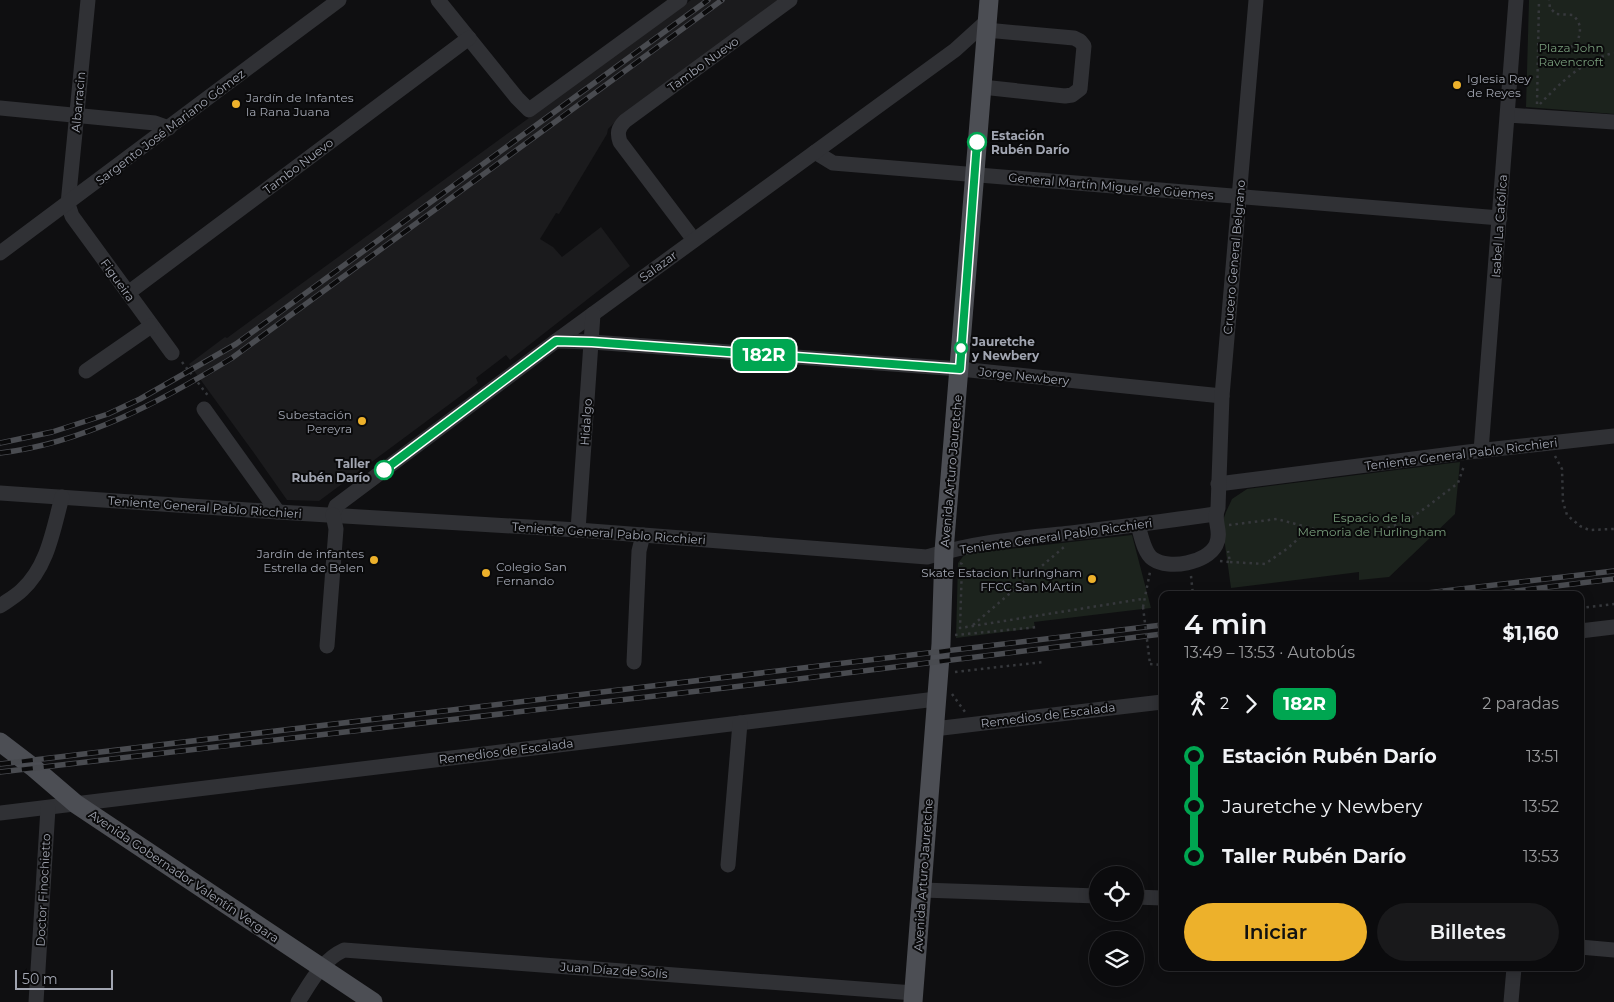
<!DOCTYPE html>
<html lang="es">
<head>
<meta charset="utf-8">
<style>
	body { margin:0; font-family:Montserrat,sans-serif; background:#19191b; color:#f1f3f6; height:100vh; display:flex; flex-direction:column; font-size:19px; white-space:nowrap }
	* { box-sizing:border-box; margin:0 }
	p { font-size:16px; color:#9a9b9d }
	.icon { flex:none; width:28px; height:28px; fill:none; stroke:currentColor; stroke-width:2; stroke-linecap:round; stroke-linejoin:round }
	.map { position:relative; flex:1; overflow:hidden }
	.drawer { position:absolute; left:1159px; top:591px; width:425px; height:380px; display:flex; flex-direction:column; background:#0b0b0d; border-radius:10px; box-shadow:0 2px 12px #0003,0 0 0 1px #2b2b2e }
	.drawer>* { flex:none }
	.badge { padding:0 10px; border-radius:8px; font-size:18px; line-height:32px }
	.fabs { position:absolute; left:1089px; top:866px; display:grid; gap:10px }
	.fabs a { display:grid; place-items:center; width:55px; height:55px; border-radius:50%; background:#0b0b0d; box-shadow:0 2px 12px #0003,0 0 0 1px #2b2b2e; font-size:25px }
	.scale { position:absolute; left:15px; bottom:12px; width:98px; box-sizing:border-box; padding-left:5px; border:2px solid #a1a5b1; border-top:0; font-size:14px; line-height:18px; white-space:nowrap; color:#a1a5b1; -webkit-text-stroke:4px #0a0a0b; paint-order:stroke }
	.map>.badge { position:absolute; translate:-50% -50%; box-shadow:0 0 0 2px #fff }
	.legs { display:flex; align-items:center; gap:8px; height:55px; padding:0 25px; font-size:16px }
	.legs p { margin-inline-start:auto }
	.headline { display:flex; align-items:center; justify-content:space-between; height:85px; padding:0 25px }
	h1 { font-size:28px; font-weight:600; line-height:38px }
	.button { display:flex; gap:10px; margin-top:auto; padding:10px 25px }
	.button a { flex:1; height:58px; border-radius:30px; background:#edb12b; color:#111; font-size:20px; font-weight:600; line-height:58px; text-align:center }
	.button a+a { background:#19191b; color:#f1f3f6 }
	ul { padding:0 25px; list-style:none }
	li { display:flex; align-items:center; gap:18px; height:50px; font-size:19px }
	li i { display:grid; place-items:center; width:8px; height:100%; margin:0 6px; background:currentColor }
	li i::after { content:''; width:12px; height:12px; margin:-6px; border:4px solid; border-radius:50%; background:#0b0b0d }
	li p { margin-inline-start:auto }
	li:first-child i { background:linear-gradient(#0000 50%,currentColor 0) }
	li:last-child i { background:linear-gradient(currentColor 50%,#0000 0) }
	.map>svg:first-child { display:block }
	.built { fill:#1b1b1d }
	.green { fill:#1c231d }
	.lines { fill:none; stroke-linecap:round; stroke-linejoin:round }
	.path { stroke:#36383c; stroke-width:2.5; stroke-dasharray:2.5 4; stroke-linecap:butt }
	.minor { stroke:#303135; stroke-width:15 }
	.major { stroke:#4c4e54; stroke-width:19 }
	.rail-casing { stroke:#494b50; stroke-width:5.5 }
	.rail { stroke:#0a0a0b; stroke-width:4; stroke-dasharray:11; stroke-linecap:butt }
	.path-bridge { stroke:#36383c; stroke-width:2.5; stroke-dasharray:2.5 4; stroke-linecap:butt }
	.line-1-casing { stroke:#fff; stroke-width:11 }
	.line-1 { stroke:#00a651; stroke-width:8 }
	.poi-dot { fill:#edb12b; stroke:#0a0a0b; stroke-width:2 }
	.stop-1-dot { fill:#fff; stroke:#00a651; stroke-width:2.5 }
	.labels { text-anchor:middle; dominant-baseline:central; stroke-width:4; stroke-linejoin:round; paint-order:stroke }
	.park-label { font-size:12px; fill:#789c7b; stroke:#0a0a0b }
	.street-label { font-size:12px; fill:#a1a5b1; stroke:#0a0a0b }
	.poi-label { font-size:12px; fill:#a1a5b1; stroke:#0a0a0b; text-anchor:start }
	.stop-label { font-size:12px; font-weight:bold; fill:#a1a5b1; stroke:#0a0a0b; text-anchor:start }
</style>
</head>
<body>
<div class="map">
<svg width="1614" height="1002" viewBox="0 0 1614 1002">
	<rect width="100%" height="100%" fill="#0f0f11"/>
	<!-- built -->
	<polygon class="built" points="691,0 780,0 619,118 608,129 607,134 559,214 556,213 540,239 553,247 562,257 601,227 630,266 510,360 506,355 476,378 478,383 319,501 287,500 254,453 189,364 225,337 227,338"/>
	<!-- green -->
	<g class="green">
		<polygon points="1529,0 1614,0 1614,114 1526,107"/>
		<polygon points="1460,462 1455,514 1389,577 1359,580 1359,572 1231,588 1222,523 1226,512 1232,499 1247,489"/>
		<polygon points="1132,535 1151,608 1034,622 1035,628 956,638 958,563 965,554"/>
	</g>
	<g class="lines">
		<!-- path -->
		<g class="path">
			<polyline points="1577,43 1587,46 1594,52 1594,60"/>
			<path d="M 1538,47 L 1569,48 L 1577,43 C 1581,31 1582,24 1573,15 L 1556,14 L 1550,8 L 1549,0"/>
			<polyline points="1537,104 1539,0"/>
			<path d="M 1540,104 C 1560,83 1585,59 1614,53"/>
			<polyline points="182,362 209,397"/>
			<polyline points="1555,456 1562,469 1563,502 1567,515 1580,526 1589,530 1614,529"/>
			<polyline points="1229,525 1277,519 1344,537 1374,532 1405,522 1428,506 1458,483 1464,466"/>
			<polyline points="1220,561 1230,562 1228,551"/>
			<polyline points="1230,562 1265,564 1288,548 1309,529"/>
			<polyline points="960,563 962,564 960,628 1142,599"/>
			<polyline points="1191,576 1193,595"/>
			<polyline points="1143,607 1150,572"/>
			<polyline points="1580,608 1614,604"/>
			<polyline points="1161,613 1160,606 1162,605"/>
			<polyline points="973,625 1064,547"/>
			<polyline points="955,635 1039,627"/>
			<polyline points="1150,664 1162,665"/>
			<polyline points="955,672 1043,662"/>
			<polyline points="952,694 965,712"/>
		</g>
		<!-- minor -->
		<g class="minor">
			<polyline points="88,0 68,204 72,216 172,353"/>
			<polyline points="438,0 517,98 529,110 680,0"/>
			<polyline points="982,87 1065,96 1072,95 1080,89 1084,46 1080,41 1074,38 986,30"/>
			<polyline points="0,108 155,123 169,128"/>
			<polyline points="1508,115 1614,122"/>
			<polyline points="815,152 833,163 1500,218"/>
			<path d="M 694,240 L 620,142 C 617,133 618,128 625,121 L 790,0"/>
			<polyline points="0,253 339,0"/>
			<polyline points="128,293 469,38"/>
			<polyline points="556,341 592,342 960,369 1222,396"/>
			<polyline points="86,371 151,326"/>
			<polyline points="204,409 278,512"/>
			<polyline points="1481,451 1516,0"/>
			<polyline points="1218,484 1468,452 1614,436"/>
			<path d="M 0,493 L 278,512 L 578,530 L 927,557 C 974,542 1023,538 1071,533 C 1119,527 1167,521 1215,514"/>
			<polyline points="333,515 336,506 556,341 955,50 987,21"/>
			<path d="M 1138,525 C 1141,535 1144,553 1153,559 C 1169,570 1207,563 1216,545 C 1223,531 1212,521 1218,508 L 1222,396 L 1256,0"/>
			<polyline points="578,530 593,314"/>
			<path d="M 0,606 C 7,601 16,596 22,590 C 48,566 53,530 62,497"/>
			<polyline points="1580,631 1614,627"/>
			<polyline points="327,646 336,529 333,515"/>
			<polyline points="634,662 639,551 643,535"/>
			<polyline points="934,729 1162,702"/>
			<polyline points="0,813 936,699"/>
			<polyline points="728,865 740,723"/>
			<polyline points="922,890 1098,896"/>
			<polyline points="1135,897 1162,898"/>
			<polyline points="1580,947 1614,950"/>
			<polyline points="36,1002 48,808"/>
			<path d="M 298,1002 C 311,982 322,960 344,950 L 914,993"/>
			<polyline points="1511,1002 1514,968"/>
		</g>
		<!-- major -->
		<g class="major">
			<polyline points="0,742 34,768 76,804 373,1002"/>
			<polyline points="913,1002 941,644 944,551 989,0"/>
		</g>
		<defs>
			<g id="rail">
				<polyline points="0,443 52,432 108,414 140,399 236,344 708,0"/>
				<path d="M 0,453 C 84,443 160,402 232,358 L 722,0"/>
				<polyline points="1410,595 1614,571"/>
				<polyline points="1482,595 1614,579"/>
				<polyline points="0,764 1162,625"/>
				<polyline points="0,772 733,687 1162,634"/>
			</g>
		</defs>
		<!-- rail casing -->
		<use href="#rail" class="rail-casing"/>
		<!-- rail -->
		<use href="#rail" class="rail"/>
		<!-- path-bridge -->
		<polyline class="path-bridge" points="1143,607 1150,664"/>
	</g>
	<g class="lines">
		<defs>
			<polyline id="line-1" points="384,470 556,341 592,342 960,369 977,142"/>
		</defs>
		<!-- line-1 casing -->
		<use href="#line-1" class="line-1-casing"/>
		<!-- line-1 -->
		<use href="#line-1" class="line-1"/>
	</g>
	<!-- markers -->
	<g class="poi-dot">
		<circle cx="1457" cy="85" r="5"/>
		<circle cx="236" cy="104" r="5"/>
		<circle cx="362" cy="421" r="5"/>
		<circle cx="374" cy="560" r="5"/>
		<circle cx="486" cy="573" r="5"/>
		<circle cx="1092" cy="579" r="5"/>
	</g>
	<g class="stop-1-dot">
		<circle cx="977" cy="142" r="9"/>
		<circle cx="961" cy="348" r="6"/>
		<circle cx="384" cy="470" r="9"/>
	</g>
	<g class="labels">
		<!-- park labels -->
		<g class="park-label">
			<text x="1571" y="47">Plaza John<tspan x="1571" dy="14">Ravencroft</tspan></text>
			<text x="1372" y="517">Espacio de la<tspan x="1372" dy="14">Memoria de Hurlingham</tspan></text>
		</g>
		<!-- street labels -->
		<g class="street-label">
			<text transform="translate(703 64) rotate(-36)">Tambo Nuevo</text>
			<text transform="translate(78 102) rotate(-85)">Albarracin</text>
			<text transform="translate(170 127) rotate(-37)">Sargento José Mariano Gómez</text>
			<text transform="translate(298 166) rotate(-37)">Tambo Nuevo</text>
			<text transform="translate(1111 186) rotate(5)">General Martín Miguel de Güemes</text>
			<text transform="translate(1499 226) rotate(-86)">Isabel La Católica</text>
			<text transform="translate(1234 257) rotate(-85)">Crucero General Belgrano</text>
			<text transform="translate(658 266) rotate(-36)">Salazar</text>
			<text transform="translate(118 280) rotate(54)">Figueira</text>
			<text transform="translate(1024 376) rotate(6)">Jorge Newbery</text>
			<text transform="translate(586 422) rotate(-86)">Hidalgo</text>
			<text transform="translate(1461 454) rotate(-7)">Teniente General Pablo Ricchieri</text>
			<text transform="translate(951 471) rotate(-85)">Avenida Arturo Jauretche</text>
			<text transform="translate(205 507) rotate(4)">Teniente General Pablo Ricchieri</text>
			<text transform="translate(609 533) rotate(4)">Teniente General Pablo Ricchieri</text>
			<text transform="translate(1056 536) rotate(-8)">Teniente General Pablo Ricchieri</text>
			<text transform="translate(1048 715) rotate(-7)">Remedios de Escalada</text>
			<text transform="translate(506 751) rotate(-7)">Remedios de Escalada</text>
			<text transform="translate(923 875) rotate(-86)">Avenida Arturo Jauretche</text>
			<text transform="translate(184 876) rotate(34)">Avenida Gobernador Valentín Vergara</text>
			<text transform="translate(43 890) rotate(-87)">Doctor Finochietto</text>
			<text transform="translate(614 970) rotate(4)">Juan Díaz de Solís</text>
		</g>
		<!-- poi labels -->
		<g class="poi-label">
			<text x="1467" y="78">Iglesia Rey<tspan x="1467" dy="14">de Reyes</tspan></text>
			<text x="246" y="97">Jardín de Infantes<tspan x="246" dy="14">la Rana Juana</tspan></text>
			<text x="352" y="414" text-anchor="end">Subestación<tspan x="352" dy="14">Pereyra</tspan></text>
			<text x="364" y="553" text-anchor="end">Jardín de infantes<tspan x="364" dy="14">Estrella de Belen</tspan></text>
			<text x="496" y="566">Colegio San<tspan x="496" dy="14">Fernando</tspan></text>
			<text x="1082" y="572" text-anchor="end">Skate Estacion Hurlngham<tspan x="1082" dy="14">FFCC San MArtin</tspan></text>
		</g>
		<!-- stop labels -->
		<g class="stop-label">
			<text x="991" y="135">Estación<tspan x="991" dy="14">Rubén Darío</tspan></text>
			<text x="972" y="341">Jauretche<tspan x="972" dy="14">y Newbery</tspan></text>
			<text x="370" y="463" text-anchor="end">Taller<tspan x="370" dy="14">Rubén Darío</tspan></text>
		</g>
	</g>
</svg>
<div class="fabs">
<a><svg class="icon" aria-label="locate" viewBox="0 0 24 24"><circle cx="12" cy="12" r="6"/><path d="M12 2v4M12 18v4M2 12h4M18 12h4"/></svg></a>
<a><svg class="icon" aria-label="layers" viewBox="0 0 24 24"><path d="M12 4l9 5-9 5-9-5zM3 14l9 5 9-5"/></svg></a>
</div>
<div class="scale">50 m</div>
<b class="badge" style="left:764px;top:355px;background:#00a651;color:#fff">182R</b>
<section class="drawer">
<div class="headline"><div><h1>4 min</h1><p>13:49 – 13:53 · Autobús</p></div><b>$1,160</b></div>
<div class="legs"><svg class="icon" aria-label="walk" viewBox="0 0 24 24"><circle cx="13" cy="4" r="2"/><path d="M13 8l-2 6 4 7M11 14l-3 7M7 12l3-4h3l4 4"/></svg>2<svg class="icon" aria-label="forward" viewBox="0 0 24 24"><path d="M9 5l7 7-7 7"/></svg><b class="badge" style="background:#00a651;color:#fff">182R</b><p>2 paradas</p></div>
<ul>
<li><i style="color:#00a651"></i><b>Estación Rubén Darío</b><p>13:51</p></li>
<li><i style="color:#00a651"></i><span>Jauretche y Newbery</span><p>13:52</p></li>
<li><i style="color:#00a651"></i><b>Taller Rubén Darío</b><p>13:53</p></li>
</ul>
<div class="button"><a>Iniciar</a><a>Billetes</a></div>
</section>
</div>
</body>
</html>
